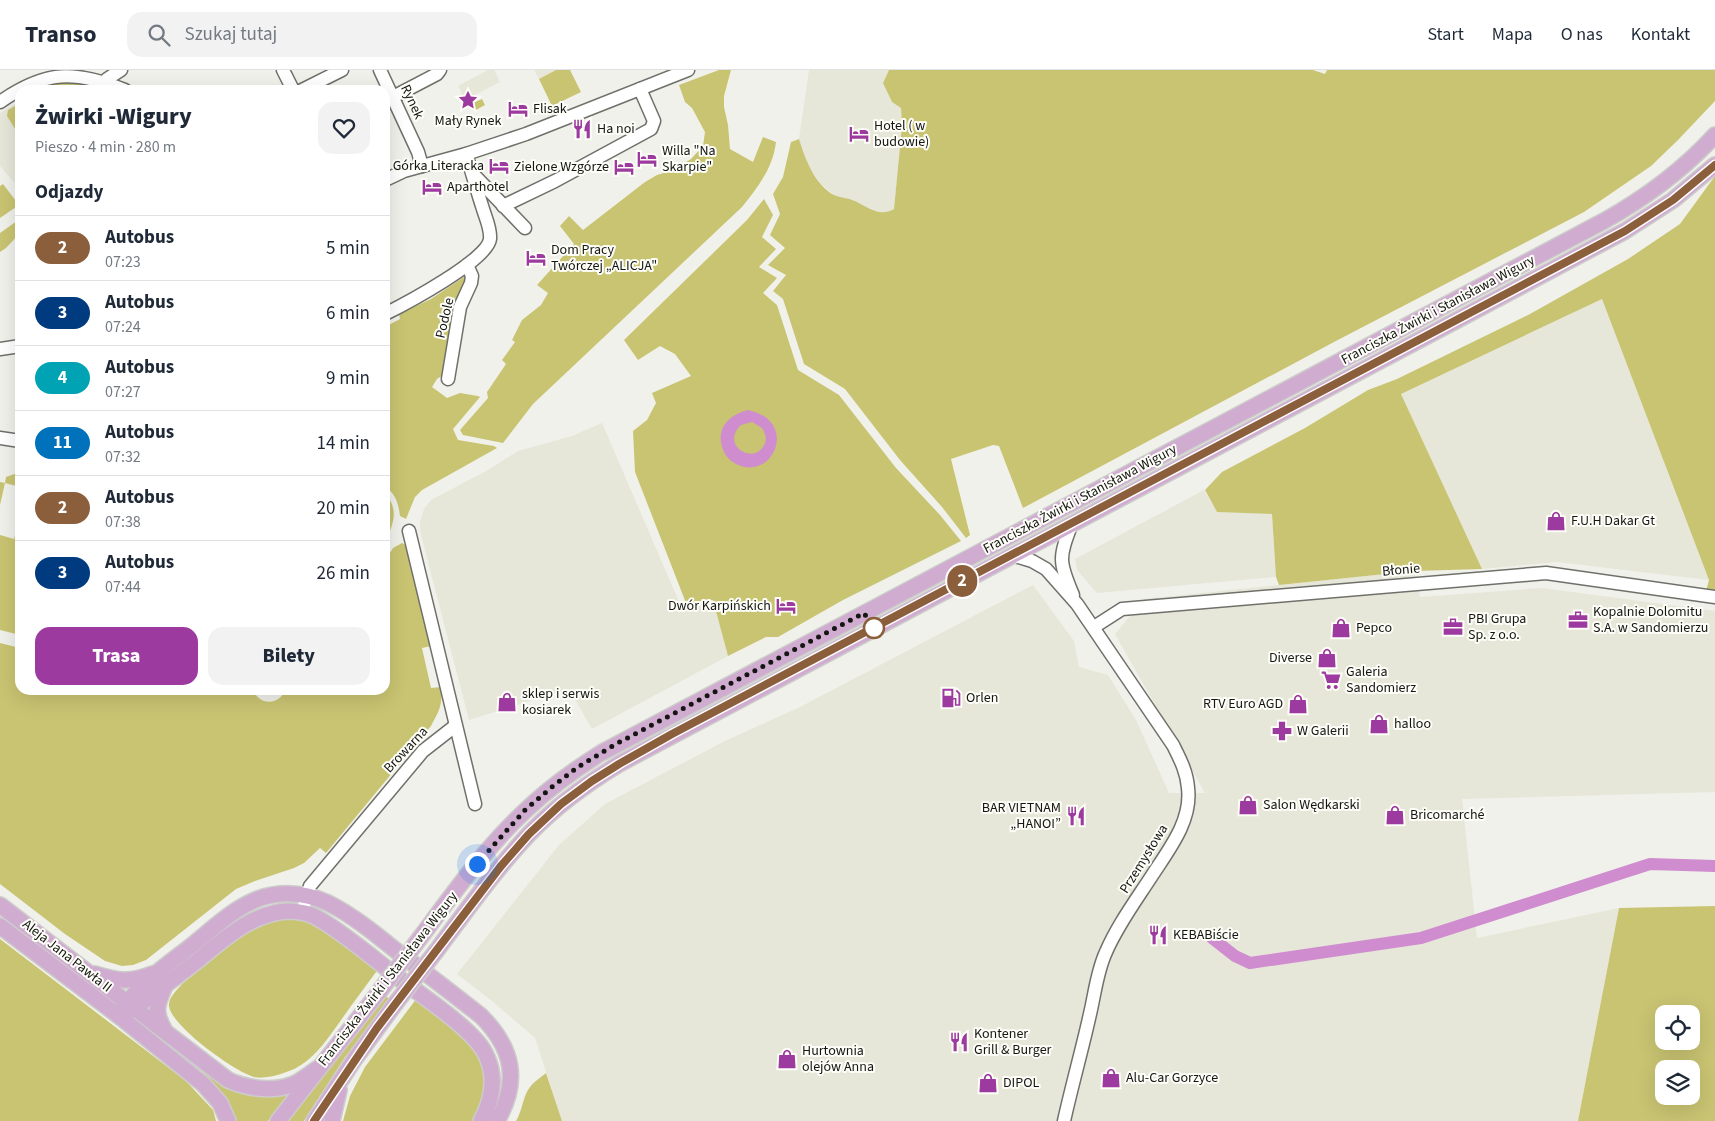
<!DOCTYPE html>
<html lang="pl">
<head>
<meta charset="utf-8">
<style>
	body { margin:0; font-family:"Source Sans 3",sans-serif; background:#f2f2f3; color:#1f2937; height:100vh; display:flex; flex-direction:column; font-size:19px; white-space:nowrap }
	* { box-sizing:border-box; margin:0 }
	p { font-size:16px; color:#747a83 }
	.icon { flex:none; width:28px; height:28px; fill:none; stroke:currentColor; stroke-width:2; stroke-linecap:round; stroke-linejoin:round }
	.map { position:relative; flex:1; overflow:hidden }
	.details { position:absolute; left:15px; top:15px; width:375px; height:610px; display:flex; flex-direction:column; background:#fff; border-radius:15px; box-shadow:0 5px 20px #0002 }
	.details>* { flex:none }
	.badge { padding:0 10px; border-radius:16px; font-size:18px; line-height:32px }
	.buttons { position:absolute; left:1655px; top:935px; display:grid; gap:10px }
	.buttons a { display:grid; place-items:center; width:45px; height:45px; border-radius:10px; background:#fff; box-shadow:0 5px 20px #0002; font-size:25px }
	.you { position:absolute; width:25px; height:25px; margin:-12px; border:4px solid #fff; border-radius:50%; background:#1a73e8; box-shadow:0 0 0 8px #1a73e833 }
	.map>.badge { position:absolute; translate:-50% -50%; box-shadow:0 0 0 2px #fff }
	h2 { padding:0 20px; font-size:19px; line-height:45px }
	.round { display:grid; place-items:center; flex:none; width:52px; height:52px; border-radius:15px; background:#f2f2f3 }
	.summary { display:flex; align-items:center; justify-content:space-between; height:85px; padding:0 20px }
	h1 { font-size:24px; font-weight:800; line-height:38px }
	.action { display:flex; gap:10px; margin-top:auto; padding:10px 20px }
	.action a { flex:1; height:58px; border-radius:15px; background:#9d3aa0; color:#fff; font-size:20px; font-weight:800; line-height:58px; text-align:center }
	.action a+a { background:#f2f2f3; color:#1f2937 }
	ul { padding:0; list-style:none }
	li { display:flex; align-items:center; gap:15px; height:65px; padding:0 20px; border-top:1px solid #e0e1e3 }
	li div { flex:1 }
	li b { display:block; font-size:19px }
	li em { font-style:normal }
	li .badge { min-width:55px; font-weight:700; text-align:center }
	header { display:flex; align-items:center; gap:30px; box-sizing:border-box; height:70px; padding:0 25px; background:#fff; border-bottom:1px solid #e0e1e3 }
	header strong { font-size:24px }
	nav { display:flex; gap:28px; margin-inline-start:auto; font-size:18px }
	.search { width:350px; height:45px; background:#f2f2f3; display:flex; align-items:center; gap:12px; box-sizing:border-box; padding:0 18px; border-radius:15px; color:#747a83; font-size:19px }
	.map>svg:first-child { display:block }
	.built { fill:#e6e6d9 }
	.green { fill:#c9c472; fill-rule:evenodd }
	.water { fill:#cf8ccf; fill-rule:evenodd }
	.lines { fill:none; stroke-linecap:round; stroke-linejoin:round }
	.canal { stroke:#cf8ccf; stroke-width:12 }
	.minor-casing { stroke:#70706b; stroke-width:15 }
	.major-casing { stroke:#cccccb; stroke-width:18 }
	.minor { stroke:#fff; stroke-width:12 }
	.major { stroke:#d1acd1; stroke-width:15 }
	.major-bridge-casing { stroke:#cccccb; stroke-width:18; stroke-linecap:butt }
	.major-bridge { stroke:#d1acd1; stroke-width:15 }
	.line-casing { stroke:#fff; stroke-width:11 }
	.line { stroke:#8b5e3c; stroke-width:8 }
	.walk { stroke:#151513; stroke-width:5; stroke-dasharray:0 9 }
	.stop-dot { fill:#fff; stroke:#8b5e3c; stroke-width:2.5 }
	.labels { text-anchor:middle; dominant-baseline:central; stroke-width:4; stroke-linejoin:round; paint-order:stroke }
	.street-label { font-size:14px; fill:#151513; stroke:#fefef8 }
	.poi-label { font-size:14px; fill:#151513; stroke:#fefef8; text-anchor:start }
</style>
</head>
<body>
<header>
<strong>Transo</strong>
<div class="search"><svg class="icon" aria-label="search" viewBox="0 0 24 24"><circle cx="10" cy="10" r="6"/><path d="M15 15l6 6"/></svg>Szukaj tutaj</div>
<nav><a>Start</a><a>Mapa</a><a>O nas</a><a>Kontakt</a></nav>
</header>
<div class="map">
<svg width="1715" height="1051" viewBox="0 0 1715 1051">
	<rect width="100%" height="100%" fill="#f1f1eb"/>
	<!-- built -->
	<g class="built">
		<polygon points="488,0 494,0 500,12 465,30 458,16"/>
		<polygon points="534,0 556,0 539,9"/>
		<polygon points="809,0 889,0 883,13 892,32 901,38 902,56 894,139 887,143 875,141 855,131 834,125 821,114 811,100 804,86 799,69"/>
		<polygon points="20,31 20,119 0,96 0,43"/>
		<polygon points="1602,229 1709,510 1557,492 1482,499 1401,324"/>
		<polygon points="602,353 680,534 713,530 728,586 592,659 569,619 469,650 420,461 420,451 424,439 431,430 488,400 518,381 572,366"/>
		<polygon points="1204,420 1217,442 1272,444 1276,507 1097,523 1077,500 1075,489"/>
		<polygon points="1414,501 1420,527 1542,518 1715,541 1715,722 1462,729 1477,868 1619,838 1578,1051 562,1051 535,968 492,931 457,904 559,775 605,734 723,672 800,637 1033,515 1074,571 1079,597 1108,605 1136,650 1169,723 1205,723 1115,564 1144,529"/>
	</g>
	<!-- green -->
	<g class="green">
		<polygon points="556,0 570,0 581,22 552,36 539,9"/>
		<path d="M 719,0 L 731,0 L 724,26 L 724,37 L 728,55 L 730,79 L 753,92 L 763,67 L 776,72 C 773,98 758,117 742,137 L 533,334 L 503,373 L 463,365 L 460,360 L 488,328 L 487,322 L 506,294 L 502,290 L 515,272 L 512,270 L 522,250 L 541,235 L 548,223 L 537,215 L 574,174 L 560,156 L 569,146 L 583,160 L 645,112 L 657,105 L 673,100 L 691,89 L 703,76 L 705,62 L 692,38 L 685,32 L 679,15 Z"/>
		<path d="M 889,0 L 1313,0 L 1325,4 L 1327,0 L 1715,0 L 1715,31 L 1678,70 L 1651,96 L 1584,142 L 1334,272 L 1023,438 L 999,376 L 993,375 L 951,389 L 970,465 L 966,468 L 942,437 L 900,390 L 845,319 L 804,294 L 783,229 L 773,221 L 786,205 L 768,195 L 785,178 L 770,165 L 780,144 L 773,124 L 783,107 L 791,72 L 799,69 C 805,89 815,115 834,125 C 841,128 850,128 857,132 C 869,138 880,147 894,139 L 902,56 L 901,38 L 892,32 L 883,13 Z"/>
		<polygon points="77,11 97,17 98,19 103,18 106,20 58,20 55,14"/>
		<polygon points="482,29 485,35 474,41 468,35"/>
		<polygon points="15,36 20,43 20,67 7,46 8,40"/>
		<polygon points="1715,106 1715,522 1706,521 1709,510 1602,229 1401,324 1482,499 1414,501 1279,515 1276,507 1272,444 1217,442 1205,420 1222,402 1305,358 1368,320 1397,309 1530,244 1628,189 1680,154"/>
		<polygon points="3,114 19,135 0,148 0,116"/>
		<polygon points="764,129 773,145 762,167 776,179 759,197 777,208 763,223 777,235 798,300 839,325 896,398 940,445 961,471 843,530 778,567 766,567 728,586 713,530 686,533 635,402 633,361 647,350 656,333 652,323 691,306 675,284 660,276 638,290 624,270 747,150"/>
		<polygon points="17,151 20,156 20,163 6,178 0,182 0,163"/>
		<path d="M 464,207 L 466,208 L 443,305 L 437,309 L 432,317 L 447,328 L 460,323 L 478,326 L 480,327 L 453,359 L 458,370 L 494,376 L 497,378 L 422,420 L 415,427 L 406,449 L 400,446 C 398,432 396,425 385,416 L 385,257 L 400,249 L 399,244 L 431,229 Z"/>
		<polygon points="20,402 20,417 5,413 0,435 0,412 5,413 6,407"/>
		<path d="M 385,424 C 399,437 394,456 385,470 Z"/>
		<polygon points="20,445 20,565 0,560 0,465 14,469"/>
		<path d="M 402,473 L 407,476 L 431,576 L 422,578 L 431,618 L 441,617 C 443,635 439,641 431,656 L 326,783 L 320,778 L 304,793 L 294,798 L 255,811 L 236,819 L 146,890 L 133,895 L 122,896 L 105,891 L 65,864 L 0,814 L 0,573 L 20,578 L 20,620 L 253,620 C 259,635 279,636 285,620 L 385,620 L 385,491 L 393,478 Z"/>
		<path d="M 1715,836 L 1715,1051 L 1578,1051 L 1619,838 ZM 1664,944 L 1691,944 L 1691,971 L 1664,971 ZM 1664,999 L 1691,999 L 1691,1026 L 1664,1026 Z"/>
		<path d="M 274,847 L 302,847 L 326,858 L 379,898 C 366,916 352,934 339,953 C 328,968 317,985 301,995 C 291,1002 266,1010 254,1007 C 235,1002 171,956 169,936 C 168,928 177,920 182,914 L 250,859 Z"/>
		<polygon points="0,869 186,1011 213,1040 216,1051 0,1051"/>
		<polygon points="386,926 390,930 345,987 304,1051 288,1051"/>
		<polygon points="417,928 456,957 481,985 488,1011 483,1034 474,1051 343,1051 350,1026 365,997"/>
		<path d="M 171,971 L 210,1002 L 291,1021 L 268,1051 L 235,1051 C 226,1015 195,996 168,975 Z"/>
		<path d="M 546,1003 L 562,1051 L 516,1051 C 522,1041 523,1028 528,1020 C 532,1013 540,1008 546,1003 Z"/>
	</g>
	<!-- water -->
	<path class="water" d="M 748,340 C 799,351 774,410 738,395 C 732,392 727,388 724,382 C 714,360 728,345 748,340 ZM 752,352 L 762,358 C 765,363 767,368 765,373 C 756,397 719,376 741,355 Z"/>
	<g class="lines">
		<!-- canal -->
		<polyline class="canal" points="1212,868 1235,886 1250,893 1421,868 1650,794 1715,796"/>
		<defs>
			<g id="minor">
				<polyline points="283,0 293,20"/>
				<polyline points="380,0 418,82 422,96"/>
				<polyline points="107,9 121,0"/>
				<polyline points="302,20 342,0"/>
				<polyline points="393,27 437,4 440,0"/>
				<path d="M 0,32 C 46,0 74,0 125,20"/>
				<polyline points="473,104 525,158"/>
				<polyline points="385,110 404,101 466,84 526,64 688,0"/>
				<polyline points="503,136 555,111 651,59 654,51 640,19"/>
				<path d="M 385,244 C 405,234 488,190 490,169 C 491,159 486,149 483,139 C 477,121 472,102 466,84"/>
				<polyline points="0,279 20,276"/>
				<polyline points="448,309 460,237 471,213 472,206 467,195"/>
				<polyline points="0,368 20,371"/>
				<path d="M 1072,453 C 1059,488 1058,490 1073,525"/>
				<polyline points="409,461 475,734"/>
				<path d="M 1012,485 L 1032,491 L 1046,499 L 1077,534 L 1173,675 C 1180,689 1187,702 1188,718 C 1192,750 1170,778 1153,804 C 1137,829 1118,854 1106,882 C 1097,901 1095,923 1090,944 C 1082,980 1072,1015 1064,1051"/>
				<polyline points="1094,557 1122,539 1546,503 1715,527"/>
				<polyline points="302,842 310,816 423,681 455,656"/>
			</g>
			<g id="major">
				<path d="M 0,835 L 228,1010 C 248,1019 278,1023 298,1012 C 306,1007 314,1001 321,996"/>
				<polyline points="0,856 119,946 203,1014 220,1033 228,1051"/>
				<path d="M 420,868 C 453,824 485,778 525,741 C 548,719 574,700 601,683 L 1604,151 C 1645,128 1683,100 1715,65"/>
				<path d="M 437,880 C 466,841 495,800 529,764 C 556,736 586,714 619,694 L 1625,161 L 1673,130 L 1715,95"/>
				<path d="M 95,904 C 118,911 130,913 152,904"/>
				<path d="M 165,916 C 156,936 154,942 165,961"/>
				<path d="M 120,945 L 133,939 C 155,923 176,907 197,891 C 224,869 252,843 288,841 C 299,841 312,844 321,850 C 349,867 374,889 400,909 C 422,926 473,959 485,983 C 497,1006 493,1029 481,1051"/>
				<path d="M 119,946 C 134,916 170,893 195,873 C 218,854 243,830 272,825 C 291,822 311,825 328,833 C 352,845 373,862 394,879 C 423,901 452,923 481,946 C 513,978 520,1011 497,1051"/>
				<polyline points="278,1051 379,922"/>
				<polyline points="314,1051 354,990 395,934"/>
				<polyline points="332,1051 339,1020"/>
			</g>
		</defs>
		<!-- minor casing -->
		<use href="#minor" class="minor-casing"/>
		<!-- major casing -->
		<use href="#major" class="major-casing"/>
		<!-- minor -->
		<use href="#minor" class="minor"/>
		<!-- major -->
		<use href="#major" class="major"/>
		<defs>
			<g id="major-bridge">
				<polyline points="379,922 420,868"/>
				<polyline points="395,934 437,880"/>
			</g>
		</defs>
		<!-- major-bridge casing -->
		<use href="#major-bridge" class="major-bridge-casing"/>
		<!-- major-bridge -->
		<use href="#major-bridge" class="major-bridge"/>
	</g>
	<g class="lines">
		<defs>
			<polyline id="line" points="314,1051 377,958 501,796 529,764 561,734 592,711 619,694 672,664 1625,161 1673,130 1715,95"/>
		</defs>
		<!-- line casing -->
		<use href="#line" class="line-casing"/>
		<!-- line -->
		<use href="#line" class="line"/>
		<!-- walk -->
		<polyline class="walk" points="477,794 525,740 552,717 578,697 616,674 864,543 874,558"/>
	</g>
	<!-- icons -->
	<defs>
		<symbol id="sight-bare" viewBox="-9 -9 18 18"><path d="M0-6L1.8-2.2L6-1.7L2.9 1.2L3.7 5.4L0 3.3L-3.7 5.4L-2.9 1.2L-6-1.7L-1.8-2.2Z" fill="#9d3aa0" stroke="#fefef8" stroke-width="2.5" paint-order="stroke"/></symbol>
		<symbol id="hotel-bare" viewBox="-9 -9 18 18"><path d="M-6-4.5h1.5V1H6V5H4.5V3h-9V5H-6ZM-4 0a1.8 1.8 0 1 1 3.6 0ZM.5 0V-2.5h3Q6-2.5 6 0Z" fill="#9d3aa0" stroke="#fefef8" stroke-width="2.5" paint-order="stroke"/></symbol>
		<symbol id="restaurant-bare" viewBox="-9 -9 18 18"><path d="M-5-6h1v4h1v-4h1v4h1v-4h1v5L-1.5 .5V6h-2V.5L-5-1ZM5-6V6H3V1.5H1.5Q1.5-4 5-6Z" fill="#9d3aa0" stroke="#fefef8" stroke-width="2.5" paint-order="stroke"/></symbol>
		<symbol id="shop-bare" viewBox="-9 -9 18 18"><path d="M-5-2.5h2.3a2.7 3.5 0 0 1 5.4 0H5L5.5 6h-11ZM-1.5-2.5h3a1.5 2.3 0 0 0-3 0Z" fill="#9d3aa0" stroke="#fefef8" stroke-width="2.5" paint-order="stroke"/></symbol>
		<symbol id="office-bare" viewBox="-9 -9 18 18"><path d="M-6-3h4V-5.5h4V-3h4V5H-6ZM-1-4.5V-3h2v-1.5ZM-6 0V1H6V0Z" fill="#9d3aa0" stroke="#fefef8" stroke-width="2.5" paint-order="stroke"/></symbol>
		<symbol id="supermarket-bare" viewBox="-9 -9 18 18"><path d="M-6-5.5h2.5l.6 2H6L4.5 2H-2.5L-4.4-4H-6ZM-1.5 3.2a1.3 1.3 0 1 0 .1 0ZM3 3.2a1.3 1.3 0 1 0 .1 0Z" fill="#9d3aa0" stroke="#fefef8" stroke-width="2.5" paint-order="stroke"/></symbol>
		<symbol id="fuel-bare" viewBox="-9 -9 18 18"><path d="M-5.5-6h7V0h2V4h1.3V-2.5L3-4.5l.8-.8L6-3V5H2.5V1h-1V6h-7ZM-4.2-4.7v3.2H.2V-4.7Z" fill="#9d3aa0" stroke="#fefef8" stroke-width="2.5" paint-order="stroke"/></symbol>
		<symbol id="pharmacy-bare" viewBox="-9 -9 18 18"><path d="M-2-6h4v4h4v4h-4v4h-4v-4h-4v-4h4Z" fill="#9d3aa0" stroke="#fefef8" stroke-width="2.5" paint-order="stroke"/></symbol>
	</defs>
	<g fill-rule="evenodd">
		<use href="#sight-bare" x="454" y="16" width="28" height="28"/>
		<use href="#hotel-bare" x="504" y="25" width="28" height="28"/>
		<use href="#restaurant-bare" x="568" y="45" width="28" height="28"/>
		<use href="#hotel-bare" x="845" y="50" width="28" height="28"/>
		<use href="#hotel-bare" x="633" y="75" width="28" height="28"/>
		<use href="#hotel-bare" x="485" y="82" width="28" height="28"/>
		<use href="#hotel-bare" x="610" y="83" width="28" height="28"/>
		<use href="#hotel-bare" x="418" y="103" width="28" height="28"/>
		<use href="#hotel-bare" x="522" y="174" width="28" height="28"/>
		<use href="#shop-bare" x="1542" y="437" width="28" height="28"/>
		<use href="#hotel-bare" x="772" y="522" width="28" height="28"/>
		<use href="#office-bare" x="1564" y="536" width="28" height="28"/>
		<use href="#office-bare" x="1439" y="543" width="28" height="28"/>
		<use href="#shop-bare" x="1327" y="544" width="28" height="28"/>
		<use href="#shop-bare" x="1313" y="574" width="28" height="28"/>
		<use href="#supermarket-bare" x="1317" y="596" width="28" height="28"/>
		<use href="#fuel-bare" x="937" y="614" width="28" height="28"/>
		<use href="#shop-bare" x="493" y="618" width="28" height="28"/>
		<use href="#shop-bare" x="1284" y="620" width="28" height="28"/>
		<use href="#shop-bare" x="1365" y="640" width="28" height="28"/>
		<use href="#pharmacy-bare" x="1268" y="647" width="28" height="28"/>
		<use href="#shop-bare" x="1234" y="721" width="28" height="28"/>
		<use href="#shop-bare" x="1381" y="731" width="28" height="28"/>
		<use href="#restaurant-bare" x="1062" y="732" width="28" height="28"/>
		<use href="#restaurant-bare" x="1144" y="851" width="28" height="28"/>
		<use href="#restaurant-bare" x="945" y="958" width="28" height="28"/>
		<use href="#shop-bare" x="773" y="975" width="28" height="28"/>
		<use href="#shop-bare" x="1097" y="994" width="28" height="28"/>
		<use href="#shop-bare" x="974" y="999" width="28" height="28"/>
	</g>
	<!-- markers -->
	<circle class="stop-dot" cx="874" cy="558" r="10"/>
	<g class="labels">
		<!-- street labels -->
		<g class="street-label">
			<text transform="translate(412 32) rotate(65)">Rynek</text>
			<text transform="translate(1438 240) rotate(-28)">Franciszka Żwirki i Stanisława Wigury</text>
			<text transform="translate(445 248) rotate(-77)">Podole</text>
			<text transform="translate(1080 429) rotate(-28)">Franciszka Żwirki i Stanisława Wigury</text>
			<text transform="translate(1401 500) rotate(-5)">Błonie</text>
			<text transform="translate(406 680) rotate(-47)">Browarna</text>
			<text transform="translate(1144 789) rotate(-58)">Przemysłowa</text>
			<text transform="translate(67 886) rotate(38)">Aleja Jana Pawła II</text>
			<text transform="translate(388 909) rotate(-52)">Franciszka Żwirki i Stanisława Wigury</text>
		</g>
		<!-- poi labels -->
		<g class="poi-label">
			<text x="533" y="39">Flisak</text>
			<text x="468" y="51" text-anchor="middle">Mały Rynek</text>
			<text x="874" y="56">Hotel ( w<tspan x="874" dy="16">budowie)</tspan></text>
			<text x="597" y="59">Ha noi</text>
			<text x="662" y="81">Willa "Na<tspan x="662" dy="16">Skarpie"</tspan></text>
			<text x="484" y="96" text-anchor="end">Górka Literacka</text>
			<text x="609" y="97" text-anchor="end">Zielone Wzgórze</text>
			<text x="447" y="117">Aparthotel</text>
			<text x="551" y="180">Dom Pracy<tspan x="551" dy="16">Twórczej „ALICJA"</tspan></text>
			<text x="1571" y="451">F.U.H Dakar Gt</text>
			<text x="771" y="536" text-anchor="end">Dwór Karpińskich</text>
			<text x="1593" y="542">Kopalnie Dolomitu<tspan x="1593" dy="16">S.A. w Sandomierzu</tspan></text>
			<text x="1468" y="549">PBI Grupa<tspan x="1468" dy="16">Sp. z o.o.</tspan></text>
			<text x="1356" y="558">Pepco</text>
			<text x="1312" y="588" text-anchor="end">Diverse</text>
			<text x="1346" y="602">Galeria<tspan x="1346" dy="16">Sandomierz</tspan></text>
			<text x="522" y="624">sklep i serwis<tspan x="522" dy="16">kosiarek</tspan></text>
			<text x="966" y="628">Orlen</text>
			<text x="1283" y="634" text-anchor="end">RTV Euro AGD</text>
			<text x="1394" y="654">halloo</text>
			<text x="1297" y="661">W Galerii</text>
			<text x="1263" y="735">Salon Wędkarski</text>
			<text x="1061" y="738" text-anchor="end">BAR VIETNAM<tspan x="1061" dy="16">„HANOI”</tspan></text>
			<text x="1410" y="745">Bricomarché</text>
			<text x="1173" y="865">KEBABiście</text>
			<text x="974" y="964">Kontener<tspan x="974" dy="16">Grill &amp; Burger</tspan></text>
			<text x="802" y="981">Hurtownia<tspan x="802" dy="16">olejów Anna</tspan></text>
			<text x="1126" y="1008">Alu-Car Gorzyce</text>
			<text x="1003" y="1013">DIPOL</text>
		</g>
	</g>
</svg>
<div class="buttons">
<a><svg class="icon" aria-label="locate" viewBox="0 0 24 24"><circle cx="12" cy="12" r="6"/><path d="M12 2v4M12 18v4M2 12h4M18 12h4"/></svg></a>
<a><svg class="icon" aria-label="layers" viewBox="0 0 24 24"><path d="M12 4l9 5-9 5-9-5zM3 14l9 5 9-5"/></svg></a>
</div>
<div class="you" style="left:477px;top:794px"></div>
<b class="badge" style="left:962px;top:511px;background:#8b5e3c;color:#fff">2</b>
<section class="details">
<div class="summary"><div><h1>Żwirki -Wigury</h1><p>Pieszo · 4 min · 280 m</p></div><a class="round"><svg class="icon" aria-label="heart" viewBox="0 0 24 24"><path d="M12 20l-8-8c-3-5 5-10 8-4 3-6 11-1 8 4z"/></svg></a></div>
<h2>Odjazdy</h2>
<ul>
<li><span class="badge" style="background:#8b5e3c;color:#fff">2</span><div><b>Autobus</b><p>07:23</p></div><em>5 min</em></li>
<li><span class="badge" style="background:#003b80;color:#fff">3</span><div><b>Autobus</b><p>07:24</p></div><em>6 min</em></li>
<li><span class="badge" style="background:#00a3b4;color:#fff">4</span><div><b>Autobus</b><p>07:27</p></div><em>9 min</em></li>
<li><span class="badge" style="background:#0072bc;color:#fff">11</span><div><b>Autobus</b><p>07:32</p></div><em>14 min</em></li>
<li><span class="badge" style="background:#8b5e3c;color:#fff">2</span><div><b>Autobus</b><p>07:38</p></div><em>20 min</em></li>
<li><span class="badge" style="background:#003b80;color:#fff">3</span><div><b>Autobus</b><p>07:44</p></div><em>26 min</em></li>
</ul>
<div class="action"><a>Trasa</a><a>Bilety</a></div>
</section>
</div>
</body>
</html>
